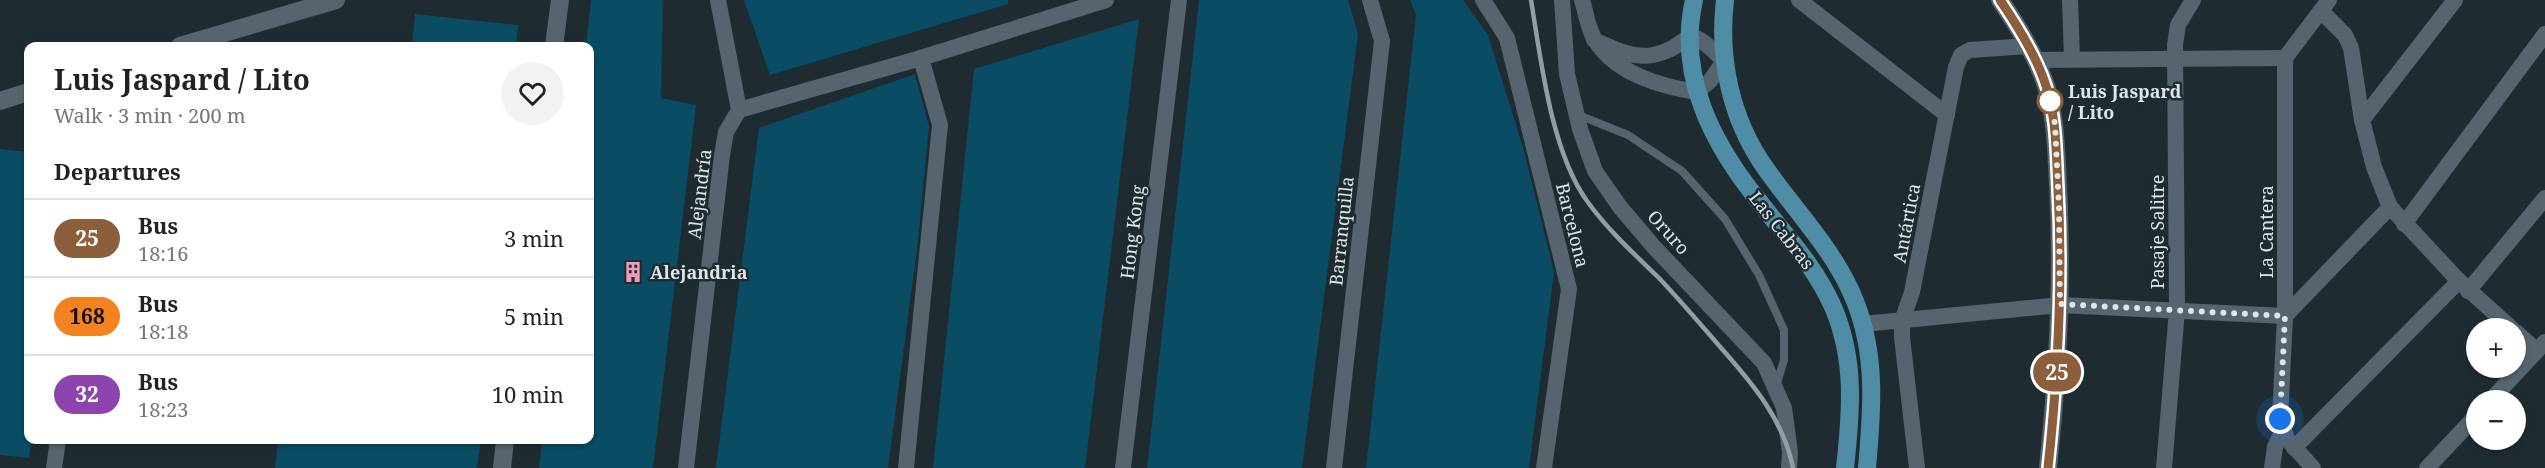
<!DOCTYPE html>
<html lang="en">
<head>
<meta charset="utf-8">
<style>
	body { margin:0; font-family:"Noto Serif",serif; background:#f2f2f2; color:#222; height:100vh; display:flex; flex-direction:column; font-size:22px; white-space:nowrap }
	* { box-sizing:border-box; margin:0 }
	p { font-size:20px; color:#767676 }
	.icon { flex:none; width:33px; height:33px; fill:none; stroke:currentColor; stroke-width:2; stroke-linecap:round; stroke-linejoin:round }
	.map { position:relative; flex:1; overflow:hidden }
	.details { position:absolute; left:24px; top:42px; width:570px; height:402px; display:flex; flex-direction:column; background:#fff; border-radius:12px; box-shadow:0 2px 4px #0004 }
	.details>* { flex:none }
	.badge { padding:0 12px; border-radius:20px; font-size:21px; line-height:39px }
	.fabs { position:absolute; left:2466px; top:318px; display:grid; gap:12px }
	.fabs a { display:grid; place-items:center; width:60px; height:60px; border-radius:50%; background:#fff; box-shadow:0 2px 4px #0004; font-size:30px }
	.you { position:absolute; width:30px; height:30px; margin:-15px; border:4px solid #fff; border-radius:50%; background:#1a73e8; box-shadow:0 0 0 9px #1a73e833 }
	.map>.badge { position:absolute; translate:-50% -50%; box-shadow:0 0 0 3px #fff }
	h2 { padding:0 30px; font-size:22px; line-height:54px }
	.round { display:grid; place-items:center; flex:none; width:63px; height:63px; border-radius:32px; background:#f2f2f2 }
	.head { display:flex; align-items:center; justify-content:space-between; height:102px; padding:0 30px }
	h1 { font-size:28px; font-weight:700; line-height:45px }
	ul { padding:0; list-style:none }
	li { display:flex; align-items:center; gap:18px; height:78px; padding:0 30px; border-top:2px solid #e0e0e0 }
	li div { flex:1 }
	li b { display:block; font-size:22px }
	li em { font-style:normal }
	li .badge { min-width:66px; font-weight:700; text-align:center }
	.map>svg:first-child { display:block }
	.building { fill:#094c64 }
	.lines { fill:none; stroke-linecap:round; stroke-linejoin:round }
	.lane { stroke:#56656d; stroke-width:8 }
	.street { stroke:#56656d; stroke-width:16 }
	.secondary { stroke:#56656d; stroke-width:18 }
	.primary { stroke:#4f8da7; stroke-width:18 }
	.rail { stroke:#939da3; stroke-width:4.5 }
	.line-casing { stroke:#fff; stroke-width:14 }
	.line { stroke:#8b5e3c; stroke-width:9 }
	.walk { stroke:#dee6eb; stroke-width:6; stroke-dasharray:0 10.8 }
	.stop-dot { fill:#fff; stroke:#8b5e3c; stroke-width:3 }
	.labels { text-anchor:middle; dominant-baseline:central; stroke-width:5; stroke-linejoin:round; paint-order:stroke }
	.stop-label { font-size:18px; font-weight:bold; fill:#dee6eb; stroke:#1e2c32; text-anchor:start }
	.street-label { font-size:18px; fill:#dee6eb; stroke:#1e2c32 }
	.poi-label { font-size:18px; font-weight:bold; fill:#dee6eb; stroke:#1e2c32; text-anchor:start }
</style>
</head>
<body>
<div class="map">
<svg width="2545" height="468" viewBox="0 0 2545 468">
	<rect width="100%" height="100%" fill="#1e2c32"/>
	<!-- building -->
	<g class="building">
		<polygon points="591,0 663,0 661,98 696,105 653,468 539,468 542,440 590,440 590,46 586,46"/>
		<polygon points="744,0 1008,0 1008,4 770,75"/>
		<polygon points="1199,0 1348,0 1358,34 1302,468 1147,468"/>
		<polygon points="1410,0 1463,0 1488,35 1523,147 1554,272 1529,468 1366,468 1416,15"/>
		<polygon points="415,14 518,25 516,46 412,46"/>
		<polygon points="1139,19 1085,468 933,468 974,69"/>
		<polygon points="915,74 929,126 918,241 888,468 716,468 759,128"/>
		<polygon points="0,149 28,152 28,383 24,424 28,425 28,440 31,440 29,458 0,455"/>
		<polygon points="278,440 481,440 477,468 275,468"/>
	</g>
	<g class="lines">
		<!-- lane -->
		<polyline class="lane" points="1576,114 1628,135 1682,171 1725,219 1759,275 1784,330 1784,360 1776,386"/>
		<!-- street -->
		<g class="street">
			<polyline points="1483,0 1507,38 1569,289 1544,468"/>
			<polyline points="1562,0 1567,74 1580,129 1595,171 1620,207 1654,247 1764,363 1784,408 1790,452 1789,468"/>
			<path d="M 1582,0 C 1586,12 1588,30 1595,40 C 1616,74 1660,86 1696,92 L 1710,81 L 1724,61 C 1680,16 1695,47 1653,55 C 1633,59 1612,48 1594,40"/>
			<polyline points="1799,0 1947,115"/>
			<polyline points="2070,0 2072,59"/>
			<polyline points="2321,11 2345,35 2351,48 2362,120 2374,167 2390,207 2459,281 2511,328"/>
			<polyline points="2036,60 2285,58"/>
			<polyline points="739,110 921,58 1106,0"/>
			<polyline points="2362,120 2455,0"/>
			<polyline points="2404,224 2545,34"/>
			<polyline points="2468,291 2545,198"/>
			<polyline points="1863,324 2060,305 2285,316 2390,207"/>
			<polyline points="2516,332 2537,351"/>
			<polyline points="2491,400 2545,342"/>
			<polyline points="2294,448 2459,281"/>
			<polyline points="54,468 58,440"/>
			<polyline points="686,468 722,155 726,132 739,110 718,0"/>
			<polyline points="906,468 940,125 921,58"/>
			<polyline points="1123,468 1179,0"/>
			<polyline points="1334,468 1382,41 1370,0"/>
			<polyline points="1917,468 1902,337 1902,321 1912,292 1956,67 1961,55 1970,50 2028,46"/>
			<polyline points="2164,468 2177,310 2175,45 2178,25 2193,0"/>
			<polyline points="2272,468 2275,447 2283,430"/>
			<polyline points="2313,468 2287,439 2280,419 2285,316 2285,58 2329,0"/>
			<polyline points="2427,468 2476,416"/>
		</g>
		<!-- secondary -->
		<g class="secondary">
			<path d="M 2000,0 C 2017,25 2034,52 2044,80 C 2056,114 2056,149 2058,184 C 2063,280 2058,373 2048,468"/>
			<polyline points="180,46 336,0"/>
			<polyline points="554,46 560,0"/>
			<polyline points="0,101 28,92"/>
			<polyline points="502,468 505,440"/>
		</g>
		<!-- primary -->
		<g class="primary">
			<path d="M 1694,0 C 1677,75 1712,143 1758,200 C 1785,235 1815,266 1833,307 C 1856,360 1851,413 1845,468"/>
			<path d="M 1725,0 C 1718,59 1731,120 1766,169 C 1797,213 1835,251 1855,301 C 1877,356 1872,411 1867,468"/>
		</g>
		<!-- rail -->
		<path class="rail" d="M 1531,0 C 1541,60 1551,151 1587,201 C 1607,229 1633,253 1658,277 C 1680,300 1701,325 1722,349 C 1753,384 1784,421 1793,468"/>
	</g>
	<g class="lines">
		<defs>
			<path id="line" d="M 2000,0 C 2017,25 2034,52 2044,80 C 2057,115 2056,152 2058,189 C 2063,282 2058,375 2048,468"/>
		</defs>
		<!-- line casing -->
		<use href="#line" class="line-casing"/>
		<!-- line -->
		<use href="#line" class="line"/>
		<!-- walk -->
		<polyline class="walk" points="2050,101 2055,124 2059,208 2060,304 2285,316 2280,419"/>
	</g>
	<!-- icons -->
	<defs>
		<symbol id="building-bare" viewBox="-9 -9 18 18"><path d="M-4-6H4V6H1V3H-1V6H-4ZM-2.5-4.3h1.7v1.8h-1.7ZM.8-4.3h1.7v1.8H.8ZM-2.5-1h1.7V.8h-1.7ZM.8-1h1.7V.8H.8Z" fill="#f09ab6" stroke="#1e2c32" stroke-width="2.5" paint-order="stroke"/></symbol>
	</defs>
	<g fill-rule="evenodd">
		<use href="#building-bare" x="618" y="257" width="30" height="30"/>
	</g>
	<!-- markers -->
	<circle class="stop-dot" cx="2050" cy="101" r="12"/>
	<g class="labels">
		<!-- stop labels -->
		<g class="stop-label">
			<text x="2068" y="91">Luis Jaspard<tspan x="2068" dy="21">/ Lito</tspan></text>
		</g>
		<!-- street labels -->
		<g class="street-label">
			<text transform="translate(699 194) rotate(-83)">Alejandría</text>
			<text transform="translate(1906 223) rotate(-79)">Antártica</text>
			<text transform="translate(1573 225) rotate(76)">Barcelona</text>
			<text transform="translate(1782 230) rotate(52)">Las Cabras</text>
			<text transform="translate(1341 231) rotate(-84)">Barranquilla</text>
			<text transform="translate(1132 232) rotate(-83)">Hong Kong</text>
			<text transform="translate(1669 232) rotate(48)">Oruro</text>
			<text transform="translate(2157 232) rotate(-90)">Pasaje Salitre</text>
			<text transform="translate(2266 232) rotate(-90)">La Cantera</text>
		</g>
		<!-- poi labels -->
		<g class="poi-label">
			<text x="650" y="272">Alejandria</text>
		</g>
	</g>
</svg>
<div class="fabs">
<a>+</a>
<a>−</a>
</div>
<div class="you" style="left:2280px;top:419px"></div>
<b class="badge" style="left:2057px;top:372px;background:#8b5e3c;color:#fff">25</b>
<section class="details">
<div class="head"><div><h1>Luis Jaspard / Lito</h1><p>Walk · 3 min · 200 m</p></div><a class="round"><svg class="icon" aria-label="heart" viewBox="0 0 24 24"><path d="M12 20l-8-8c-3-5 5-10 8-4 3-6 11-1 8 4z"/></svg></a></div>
<h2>Departures</h2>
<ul>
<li><span class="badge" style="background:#8b5e3c;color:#fff">25</span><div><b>Bus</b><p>18:16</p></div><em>3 min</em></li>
<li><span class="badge" style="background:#f58220;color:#111">168</span><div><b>Bus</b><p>18:18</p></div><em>5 min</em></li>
<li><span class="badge" style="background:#8e44ad;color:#fff">32</span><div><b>Bus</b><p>18:23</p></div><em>10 min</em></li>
</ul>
</section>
</div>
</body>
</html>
